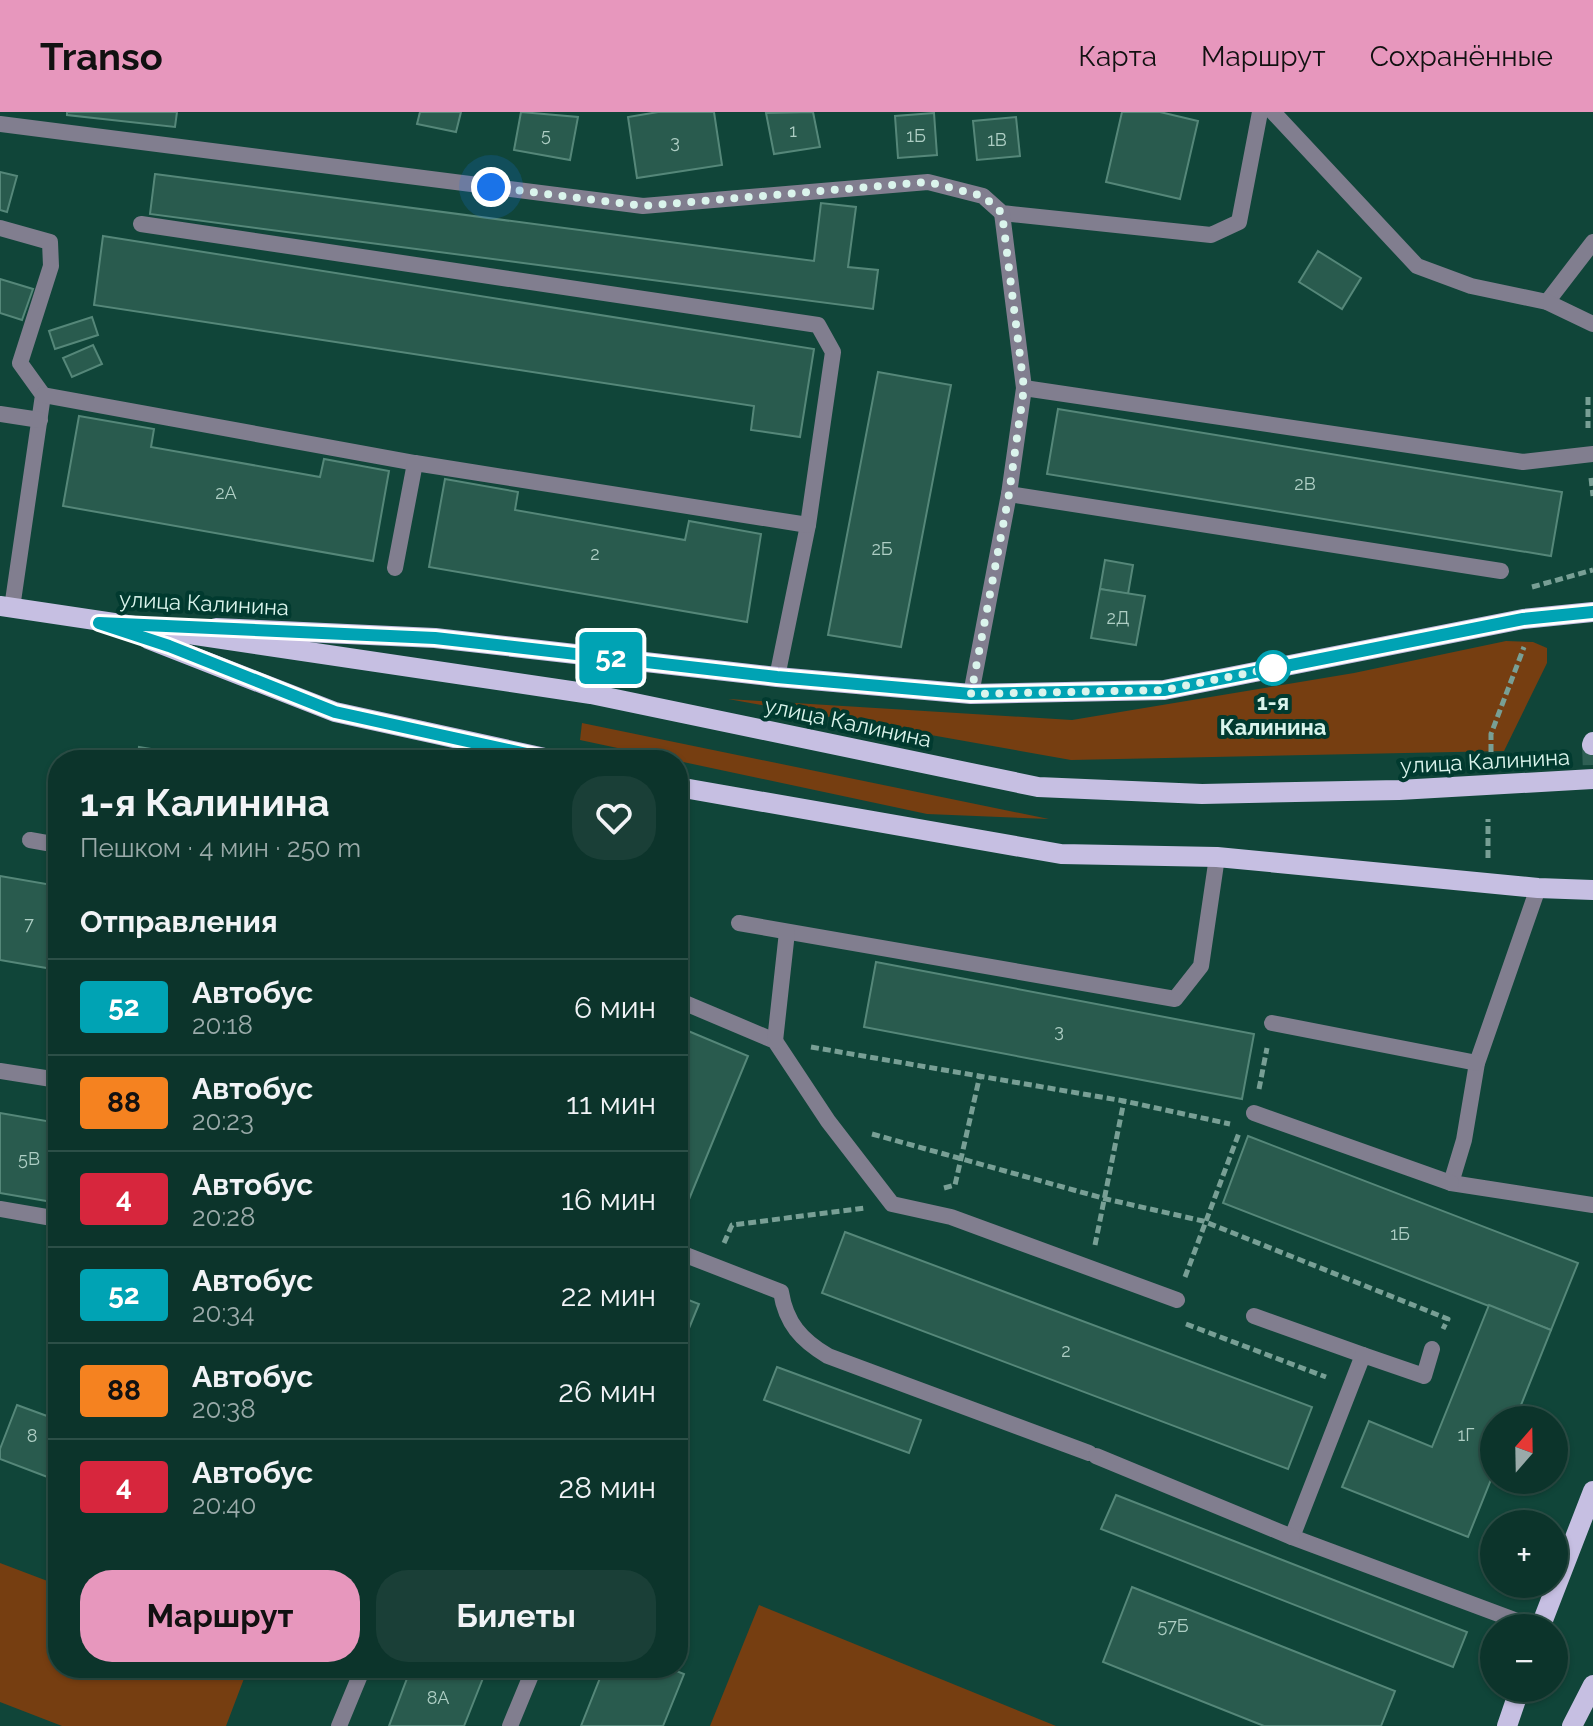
<!DOCTYPE html>
<html lang="ru">
<head>
<meta charset="utf-8">
<style>
	body { margin:0; font-family:Raleway,sans-serif; background:#1a3f37; color:#f1f3f6; height:100vh; display:flex; flex-direction:column; font-size:30px; white-space:nowrap }
	* { box-sizing:border-box; margin:0 }
	p { font-size:26px; color:#9aaaa9 }
	.icon { flex:none; width:44px; height:44px; fill:none; stroke:currentColor; stroke-width:2; stroke-linecap:round; stroke-linejoin:round }
	.map { position:relative; flex:1; overflow:hidden }
	.sheet { position:absolute; left:48px; top:638px; width:640px; height:928px; display:flex; flex-direction:column; background:#0c342b; border-radius:32px; box-shadow:0 2px 6px #0004,0 0 0 2px #2c4f47 }
	.sheet>* { flex:none }
	.badge { padding:0 16px; border-radius:6px; font-size:28px; line-height:52px }
	.needle { width:52px; rotate:20deg }
	.tools { position:absolute; left:1480px; top:1294px; display:grid; gap:16px }
	.tools a { display:grid; place-items:center; width:88px; height:88px; border-radius:50%; background:#0c342b; box-shadow:0 2px 6px #0004,0 0 0 2px #2c4f47; font-size:40px }
	.you { position:absolute; width:40px; height:40px; margin:-20px; border:6px solid #fff; border-radius:50%; background:#1a73e8; box-shadow:0 0 0 12px #1a73e833 }
	.map>.badge { position:absolute; translate:-50% -50%; box-shadow:0 0 0 4px #fff }
	h2 { padding:0 32px; font-size:30px; line-height:72px }
	.round { display:grid; place-items:center; flex:none; width:84px; height:84px; border-radius:32px; background:#1a3f37 }
	.head { display:flex; align-items:center; justify-content:space-between; height:136px; padding:0 32px }
	h1 { font-size:38px; font-weight:700; line-height:60px }
	.cta { display:flex; gap:16px; margin-top:auto; padding:16px 32px }
	.cta a { flex:1; height:92px; border-radius:32px; background:#e797bd; color:#111; font-size:32px; font-weight:700; line-height:92px; text-align:center }
	.cta a+a { background:#1a3f37; color:#f1f3f6 }
	ul { padding:0; list-style:none }
	li { display:flex; align-items:center; gap:24px; height:96px; padding:0 32px; border-top:2px solid #2c4f47 }
	li div { flex:1 }
	li b { display:block; font-size:30px }
	li em { font-style:normal }
	li .badge { min-width:88px; font-weight:700; text-align:center }
	header { display:flex; align-items:center; gap:48px; box-sizing:border-box; height:112px; padding:0 40px; background:#e797bd; color:#111 }
	header strong { font-size:38px }
	nav { display:flex; gap:44px; margin-inline-start:auto; font-size:28px }
	.map>svg:first-child { display:block }
	.green { fill:#763e11 }
	.building { fill:#295b4e; stroke:#558779; stroke-width:2 }
	.lines { fill:none; stroke-linecap:round; stroke-linejoin:round }
	.primary-tunnel { stroke:#2e5f54; stroke-width:20; stroke-dasharray:20 10; stroke-linecap:butt }
	.path { stroke:#789f95; stroke-width:5; stroke-dasharray:8 4; stroke-linecap:butt }
	.lane { stroke:#817e8f; stroke-width:16 }
	.street { stroke:#817e8f; stroke-width:16 }
	.primary { stroke:#c6bfe2; stroke-width:20 }
	.line-casing { stroke:#fff; stroke-width:18 }
	.line { stroke:#00a3b4; stroke-width:12 }
	.walk { stroke:#daf4ec; stroke-width:8; stroke-dasharray:0 14.4 }
	.stop-dot { fill:#fff; stroke:#00a3b4; stroke-width:4 }
	.labels { text-anchor:middle; dominant-baseline:central; stroke-width:8; stroke-linejoin:round; paint-order:stroke }
	.number-label { font-size:18px; fill:#aecec4 }
	.street-label { font-size:22px; fill:#daf4ec; stroke:#013a2f }
	.stop-label { font-size:22px; font-weight:bold; fill:#daf4ec; stroke:#013a2f }
</style>
</head>
<body>
<header>
<strong>Transo</strong>
<nav><a>Карта</a><a>Маршрут</a><a>Сохранённые</a></nav>
</header>
<div class="map">
<svg width="1593" height="1614" viewBox="0 0 1593 1614">
	<rect width="100%" height="100%" fill="#104539"/>
	<!-- green -->
	<g class="green">
		<polygon points="1506,529 1533,530 1547,536 1547,551 1504,639 1071,648 728,587 1072,608 1354,561"/>
		<polygon points="582,611 1049,707 927,702 580,628"/>
		<polygon points="0,1451 58,1473 58,1556 248,1556 226,1614 62,1614 0,1590"/>
		<polygon points="759,1493 1056,1614 710,1614"/>
	</g>
	<!-- building -->
	<g class="building">
		<polygon points="67,0 177,0 175,15 67,3"/>
		<polygon points="420,0 461,0 456,20 417,12"/>
		<polygon points="521,0 578,5 570,48 514,38"/>
		<polygon points="658,0 714,0 722,53 637,66 628,5"/>
		<polygon points="813,0 820,35 774,42 766,1"/>
		<polygon points="1122,0 1160,0 1198,9 1180,87 1106,70"/>
		<polygon points="934,1 937,43 898,46 895,4"/>
		<polygon points="1016,5 1020,44 977,48 973,9"/>
		<polygon points="0,60 17,64 7,100 0,98"/>
		<polygon points="155,62 814,149 821,91 856,95 848,155 878,158 873,197 150,102"/>
		<polygon points="103,124 814,237 800,325 751,318 754,294 94,193"/>
		<polygon points="1318,139 1361,166 1342,197 1299,170"/>
		<polygon points="0,167 33,177 22,208 0,201"/>
		<polygon points="92,205 98,223 55,237 49,219"/>
		<polygon points="93,233 102,252 72,265 63,246"/>
		<polygon points="878,260 951,273 901,535 828,523"/>
		<polygon points="1058,297 1562,380 1551,444 1047,362"/>
		<polygon points="79,304 154,317 151,335 320,365 324,347 389,359 373,449 63,394"/>
		<polygon points="445,367 518,380 515,398 685,428 689,409 761,422 747,510 429,455"/>
		<polygon points="1105,448 1133,453 1128,482 1100,477"/>
		<polygon points="1100,477 1145,484 1136,533 1091,526"/>
		<polygon points="139,635 217,648 137,648"/>
		<polygon points="0,764 58,774 58,858 0,848"/>
		<polygon points="876,850 1254,922 1242,987 864,915"/>
		<polygon points="681,916 748,944 678,1114 678,924"/>
		<polygon points="0,1001 58,1011 58,1091 0,1081"/>
		<polygon points="1248,1024 1578,1151 1551,1218 1223,1091"/>
		<polygon points="845,1120 1312,1295 1288,1357 822,1181"/>
		<polygon points="678,1184 699,1192 678,1243"/>
		<polygon points="1489,1193 1551,1218 1515,1308 1494,1308 1494,1360 1468,1425 1342,1375 1369,1309 1432,1335"/>
		<polygon points="777,1255 921,1308 909,1341 764,1288"/>
		<polygon points="17,1293 58,1308 58,1369 0,1347 0,1337"/>
		<polygon points="1116,1383 1467,1520 1453,1555 1101,1417"/>
		<polygon points="1132,1475 1395,1579 1381,1614 1264,1614 1103,1550"/>
		<polygon points="411,1556 487,1556 464,1614 389,1614"/>
		<polygon points="604,1556 669,1556 684,1562 663,1614 581,1614"/>
	</g>
	<g class="lines">
		<!-- primary-tunnel -->
		<polyline class="primary-tunnel" points="1592,633 1593,661"/>
		<!-- path -->
		<g class="path">
			<polyline points="1588,285 1588,316"/>
			<polyline points="1591,366 1593,384"/>
			<polyline points="1532,475 1593,458"/>
			<polyline points="1491,640 1491,622 1524,535"/>
			<polyline points="1488,746 1488,707"/>
			<polyline points="811,935 1124,989 1230,1012"/>
			<polyline points="1259,977 1267,936"/>
			<polyline points="872,1022 1106,1087 1203,1109 1448,1207 1443,1217"/>
			<polyline points="944,1076 955,1073 980,963"/>
			<polyline points="724,1131 732,1113 865,1096"/>
			<polyline points="1095,1133 1124,989"/>
			<polyline points="1185,1165 1239,1021"/>
			<polyline points="1186,1212 1326,1265"/>
		</g>
		<!-- lane -->
		<g class="lane">
			<polyline points="0,12 643,94 928,70 983,84 1002,101 1211,123 1239,110 1260,0"/>
			<polyline points="141,112 818,213 833,240 808,413 777,565"/>
			<polyline points="0,116 50,130 51,154 20,251 43,283 12,496"/>
			<polyline points="1547,190 1593,130"/>
			<polyline points="1024,276 1523,350 1593,342"/>
			<polyline points="43,283 415,351"/>
			<polyline points="0,302 40,308"/>
			<polyline points="1009,382 1501,459"/>
			<polyline points="395,456 415,351 808,413"/>
			<polyline points="971,582 1009,382 1024,276 1002,101"/>
			<polyline points="30,728 58,733"/>
			<polyline points="1538,776 1477,951 1464,1028 1451,1071 1593,1093"/>
			<polyline points="739,811 1175,887 1201,854 1217,745"/>
			<polyline points="678,888 775,929 828,1009 892,1092 951,1105 1177,1188"/>
			<polyline points="1272,911 1477,951"/>
			<polyline points="775,929 787,820"/>
			<polyline points="0,959 58,968"/>
			<polyline points="1254,1001 1451,1071"/>
			<path d="M 678,1140 L 781,1180 C 786,1211 801,1228 828,1244 L 1089,1341"/>
			<polyline points="1254,1204 1363,1243"/>
			<polyline points="1432,1237 1424,1264 1363,1243 1292,1425 1536,1516"/>
			<polyline points="1096,1344 1292,1425"/>
			<polyline points="510,1614 534,1556"/>
		</g>
		<!-- street -->
		<g class="street">
			<polyline points="1273,0 1417,154 1471,174 1547,190 1593,212"/>
			<polyline points="0,1097 58,1107"/>
			<polyline points="339,1614 363,1556"/>
		</g>
		<!-- primary -->
		<g class="primary">
			<polyline points="0,494 591,582 1038,675 1202,682 1399,678 1593,667"/>
			<polyline points="216,516 435,526 777,565 971,582 1164,578 1523,507 1593,500"/>
			<polyline points="148,527 335,600 554,648"/>
			<polyline points="1592,633 1593,630"/>
			<polyline points="678,675 1061,742 1217,745 1538,776 1593,778"/>
			<polyline points="1540,1516 1593,1379"/>
			<polyline points="1507,1614 1520,1576"/>
			<polyline points="1572,1614 1593,1573"/>
		</g>
	</g>
	<g class="lines">
		<defs>
			<polyline id="line" points="554,648 335,600 169,534 99,511 435,526 777,565 971,582 1164,578 1523,507 1593,500"/>
		</defs>
		<!-- line casing -->
		<use href="#line" class="line-casing"/>
		<!-- line -->
		<use href="#line" class="line"/>
		<!-- walk -->
		<polyline class="walk" points="491,75 643,94 928,70 983,84 1002,101 1024,276 1009,382 971,582 1164,578 1273,556"/>
	</g>
	<!-- markers -->
	<circle class="stop-dot" cx="1273" cy="556" r="16"/>
	<g class="labels">
		<!-- number labels -->
		<g class="number-label">
			<text x="793" y="18">1</text>
			<text x="546" y="22">5</text>
			<text x="916" y="23">1Б</text>
			<text x="997" y="27">1В</text>
			<text x="675" y="29">3</text>
			<text x="1305" y="371">2В</text>
			<text x="226" y="380">2А</text>
			<text x="882" y="436">2Б</text>
			<text x="595" y="441">2</text>
			<text x="1118" y="505">2Д</text>
			<text x="29" y="811">7</text>
			<text x="1059" y="918">3</text>
			<text x="29" y="1046">5В</text>
			<text x="1400" y="1121">1Б</text>
			<text x="1066" y="1238">2</text>
			<text x="1466" y="1322">1Г</text>
			<text x="32" y="1323">8</text>
			<text x="1173" y="1513">57Б</text>
			<text x="438" y="1585">8А</text>
		</g>
		<!-- street labels -->
		<g class="street-label">
			<text transform="translate(204 491) rotate(3)">улица Калинина</text>
			<text transform="translate(848 610) rotate(12)">улица Калинина</text>
			<text transform="translate(1485 649) rotate(-3)">улица Калинина</text>
		</g>
		<!-- stop labels -->
		<g class="stop-label">
			<text x="1273" y="590">1-я<tspan x="1273" dy="25">Калинина</tspan></text>
		</g>
	</g>
</svg>
<div class="tools">
<a><svg class="needle" viewBox="-14 -14 28 28"><path d="M0-13l5 13h-10z" fill="#e53935"/><path d="M0 13l5-13h-10z" fill="#9aaaa9"/></svg></a>
<a>+</a>
<a>−</a>
</div>
<div class="you" style="left:491px;top:75px"></div>
<b class="badge" style="left:611px;top:546px;background:#00a3b4;color:#fff">52</b>
<section class="sheet">
<div class="head"><div><h1>1-я Калинина</h1><p>Пешком · 4 мин · 250 m</p></div><a class="round"><svg class="icon" aria-label="heart" viewBox="0 0 24 24"><path d="M12 20l-8-8c-3-5 5-10 8-4 3-6 11-1 8 4z"/></svg></a></div>
<h2>Отправления</h2>
<ul>
<li><span class="badge" style="background:#00a3b4;color:#fff">52</span><div><b>Автобус</b><p>20:18</p></div><em>6 мин</em></li>
<li><span class="badge" style="background:#f58220;color:#111">88</span><div><b>Автобус</b><p>20:23</p></div><em>11 мин</em></li>
<li><span class="badge" style="background:#d7263d;color:#fff">4</span><div><b>Автобус</b><p>20:28</p></div><em>16 мин</em></li>
<li><span class="badge" style="background:#00a3b4;color:#fff">52</span><div><b>Автобус</b><p>20:34</p></div><em>22 мин</em></li>
<li><span class="badge" style="background:#f58220;color:#111">88</span><div><b>Автобус</b><p>20:38</p></div><em>26 мин</em></li>
<li><span class="badge" style="background:#d7263d;color:#fff">4</span><div><b>Автобус</b><p>20:40</p></div><em>28 мин</em></li>
</ul>
<div class="cta"><a>Маршрут</a><a>Билеты</a></div>
</section>
</div>
</body>
</html>
